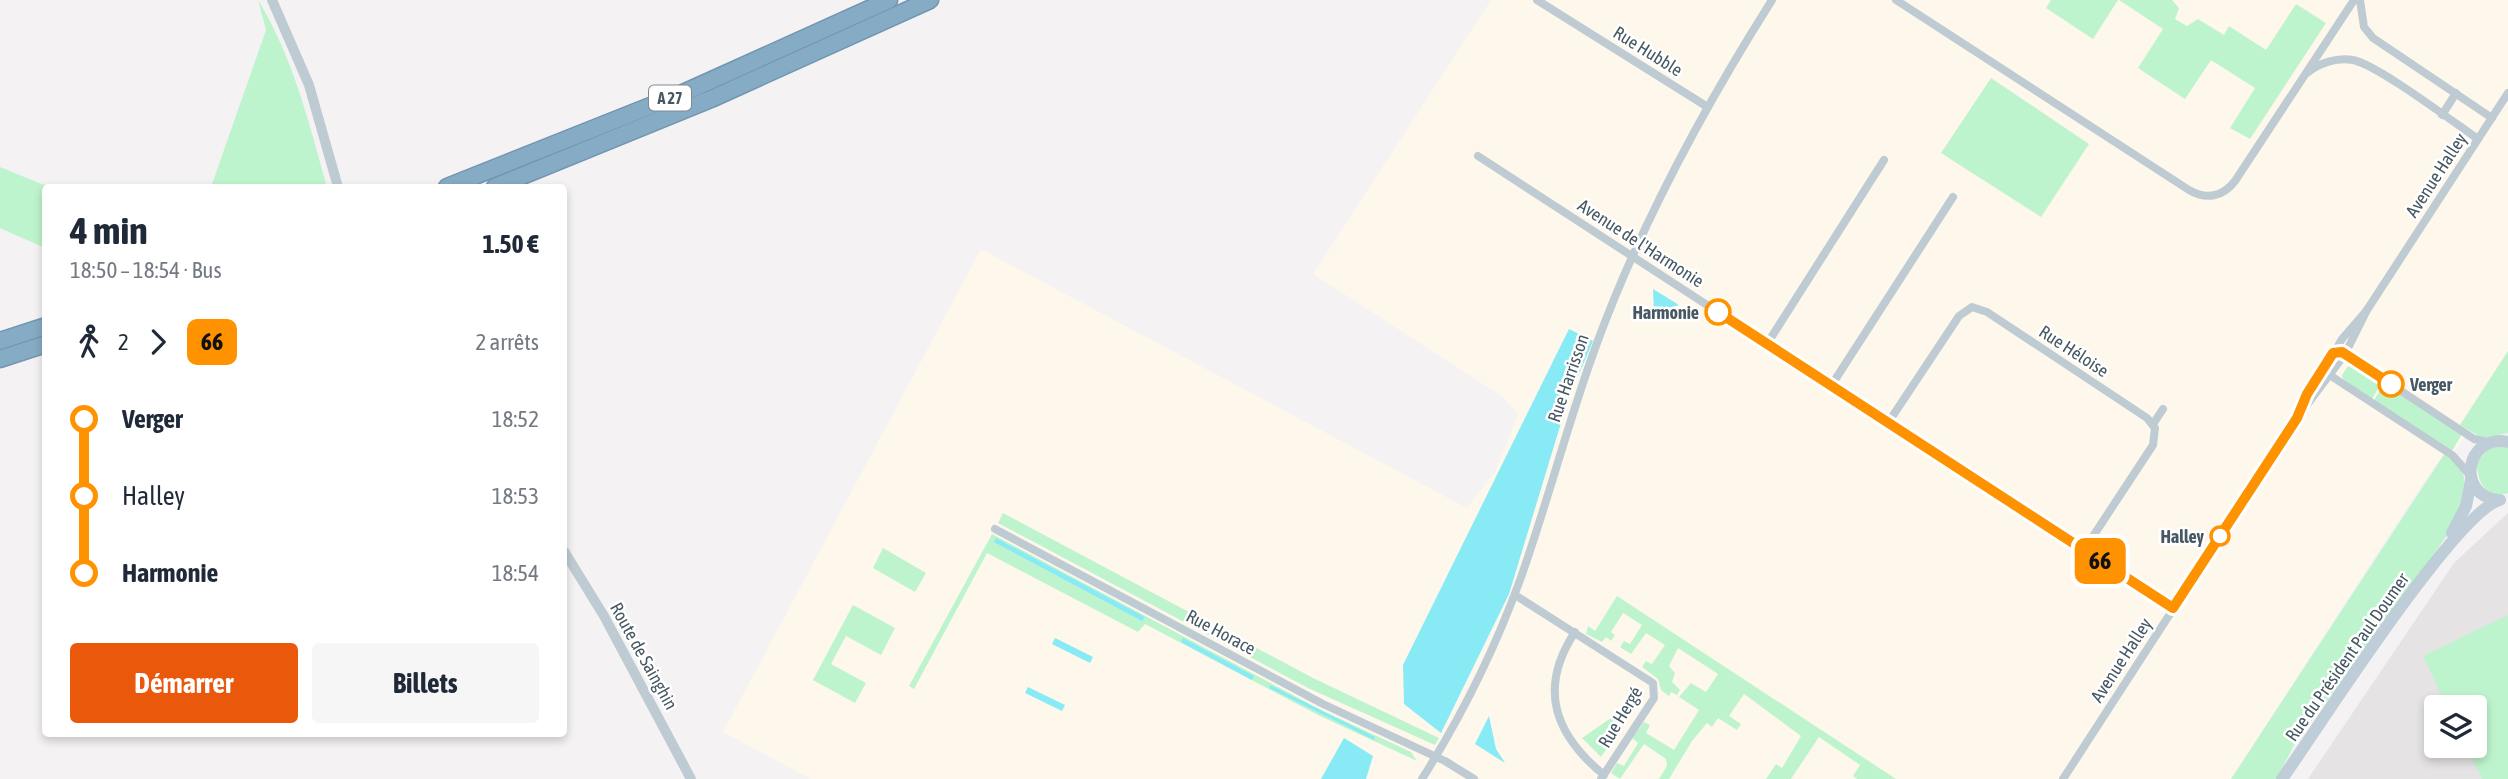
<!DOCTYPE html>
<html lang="fr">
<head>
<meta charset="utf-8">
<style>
	body { margin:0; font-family:"Asap Condensed",sans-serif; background:#f6f6f7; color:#1f2937; height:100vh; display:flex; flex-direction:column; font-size:26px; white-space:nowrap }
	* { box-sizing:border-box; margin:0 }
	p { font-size:23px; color:#747a83 }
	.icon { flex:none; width:38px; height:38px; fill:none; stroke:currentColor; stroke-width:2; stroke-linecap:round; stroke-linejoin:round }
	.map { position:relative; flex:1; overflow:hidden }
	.details { position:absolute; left:42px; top:184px; width:525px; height:553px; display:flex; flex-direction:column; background:#fff; border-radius:7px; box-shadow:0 4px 10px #0003 }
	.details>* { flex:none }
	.badge { padding:0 14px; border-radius:10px; font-size:24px; line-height:46px }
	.controls { position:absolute; left:2424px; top:695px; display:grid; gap:14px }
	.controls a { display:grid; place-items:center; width:63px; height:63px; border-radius:7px; background:#fff; box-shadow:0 4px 10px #0003; font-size:35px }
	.map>.badge { position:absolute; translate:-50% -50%; box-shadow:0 0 0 4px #fff }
	.legs { display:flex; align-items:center; gap:10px; height:77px; padding:0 28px; font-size:23px }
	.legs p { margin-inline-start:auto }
	.head { display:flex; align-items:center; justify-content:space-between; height:119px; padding:0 28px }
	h1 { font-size:38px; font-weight:700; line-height:52px }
	.cta { display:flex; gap:14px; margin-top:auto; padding:14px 28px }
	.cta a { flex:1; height:80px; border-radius:7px; background:#ea580c; color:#fff; font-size:28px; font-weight:700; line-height:80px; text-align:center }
	.cta a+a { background:#f6f6f7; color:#1f2937 }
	ul { padding:0 28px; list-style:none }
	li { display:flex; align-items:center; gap:24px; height:77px; font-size:26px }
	li i { display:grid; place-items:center; width:10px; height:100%; margin:0 9px; background:currentColor }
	li i::after { content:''; width:18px; height:18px; margin:-9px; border:5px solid; border-radius:50%; background:#fff }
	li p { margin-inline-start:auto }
	li:first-child i { background:linear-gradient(#0000 50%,currentColor 0) }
	li:last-child i { background:linear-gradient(currentColor 50%,#0000 0) }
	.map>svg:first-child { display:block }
	.commercial { fill:#fef7ec }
	.education { fill:#e5e3e4; fill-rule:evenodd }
	.green { fill:#bef4cd }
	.water { fill:#87eaf5 }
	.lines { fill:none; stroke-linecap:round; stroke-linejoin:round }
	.motorway-casing { stroke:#7196b1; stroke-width:19 }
	.minor { stroke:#bfcbd3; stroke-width:8 }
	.tertiary { stroke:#bfcbd3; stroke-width:10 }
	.secondary { stroke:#becdd7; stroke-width:12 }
	.motorway { stroke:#86abc5; stroke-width:16 }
	.line-1-casing { stroke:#fff; stroke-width:16 }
	.line-1 { stroke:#ff9200; stroke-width:10 }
	.stop-1-dot { fill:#fff; stroke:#ff9200; stroke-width:3.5 }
	.labels { text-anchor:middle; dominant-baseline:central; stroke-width:5; stroke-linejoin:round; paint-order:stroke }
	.shield { fill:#fff; stroke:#7e8a91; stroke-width:2 }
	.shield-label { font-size:16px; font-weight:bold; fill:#475862 }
	.street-label { font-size:18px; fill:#475862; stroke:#fff }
	.stop-label { font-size:18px; font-weight:bold; fill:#475862; stroke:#fff; text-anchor:end }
</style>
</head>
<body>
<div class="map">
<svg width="2508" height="779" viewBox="0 0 2508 779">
	<rect width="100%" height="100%" fill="#f4f2f2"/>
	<!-- commercial -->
	<polygon class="commercial" points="1491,0 2508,0 2508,351 2460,425 2469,431 2450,458 2444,454 2422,484 2231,779 811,779 723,732 981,249 1467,508 1496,470 1518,414 1503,397 1313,274"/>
	<!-- education -->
	<path class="education" d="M 2508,513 L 2508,779 L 2308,779 L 2454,563 ZM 2436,707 L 2474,707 L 2474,746 L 2436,746 Z"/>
	<!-- green -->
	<g class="green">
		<path d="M 258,0 C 293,57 309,123 327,187 L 211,187 L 266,30 Z"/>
		<polygon points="2051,0 2118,0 2093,39 2046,8"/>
		<polygon points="2119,0 2172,0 2179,8 2175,19 2187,26 2198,19 2224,35 2229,26 2266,50 2296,4 2326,23 2250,139 2230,128 2255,88 2211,60 2185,99 2138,68 2163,29"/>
		<polygon points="1991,78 2089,144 2041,217 1941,153"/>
		<polygon points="0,167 49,187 46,187 45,248 0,228"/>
		<polygon points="2508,351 2508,433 2482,438 2460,425"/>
		<polygon points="2351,362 2382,382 2372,399 2343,379 2342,375"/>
		<polygon points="2385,383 2462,434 2452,451 2374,400"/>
		<path d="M 2503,446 L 2508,448 L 2508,493 C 2484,499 2477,481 2477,461 L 2490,448 Z"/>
		<polygon points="2445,453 2456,462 2463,473 2465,483 2465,497 2448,534 2357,663 2297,739 2277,779 2231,779"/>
		<polygon points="1003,513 1313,678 1439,738 1435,745 1308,688 998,523"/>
		<polygon points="992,534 1319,709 1411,752 1417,761 1318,715 1145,624 1138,632 987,553 914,689 909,686"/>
		<polygon points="883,548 926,573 915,592 873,568"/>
		<polygon points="1617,596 1896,779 1857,779 1853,776 1860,765 1819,737 1791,779 1766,779 1776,764 1782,768 1801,736 1744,694 1729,716 1741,724 1737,730 1718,718 1712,727 1707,723 1692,741 1669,779 1659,779 1667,766 1666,759 1644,744 1620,779 1611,773 1617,763 1624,766 1638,743 1632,738 1644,722 1650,725 1646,733 1674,750 1699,710 1679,697 1691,683 1706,692 1718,674 1678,648 1669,666 1675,673 1672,682 1680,690 1677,695 1671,692 1669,696 1661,690 1658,679 1642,667 1646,661 1652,664 1665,645 1646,633 1631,654 1620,647 1624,641 1630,644 1642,625 1623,613 1611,632 1615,635 1611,641 1606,637 1602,642 1586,634 1588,626 1595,631"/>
		<polygon points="853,605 895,628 881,655 846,636 831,664 866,683 855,703 813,680"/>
		<polygon points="2508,615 2508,779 2482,779 2466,746 2474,746 2474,707 2447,707 2423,656"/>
		<polygon points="1614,716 1625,722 1601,757 1582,738"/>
	</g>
	<!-- water -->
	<g class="water">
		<polygon points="1653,289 1679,305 1654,312"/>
		<polygon points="1569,329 1593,341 1568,400 1509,594 1441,733 1404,704 1403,665"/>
		<polygon points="996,538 1145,617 1142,621 994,542"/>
		<polygon points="1055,638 1093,657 1090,663 1052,644"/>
		<polygon points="1183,638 1254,676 1252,680 1181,642"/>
		<polygon points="1270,685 1375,737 1374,740 1269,688"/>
		<polygon points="1028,687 1065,705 1062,711 1025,693"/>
		<polygon points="1489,716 1496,749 1505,763 1475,744"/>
		<polygon points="1344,738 1373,756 1366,779 1321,779"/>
	</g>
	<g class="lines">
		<defs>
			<g id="motorway">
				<polyline points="447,187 683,93 889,0"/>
				<polyline points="495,187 711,99 930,0"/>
				<polyline points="0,341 46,326"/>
				<polyline points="0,359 46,344"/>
			</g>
		</defs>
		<!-- motorway casing -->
		<use href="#motorway" class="motorway-casing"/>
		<!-- minor -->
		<g class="minor">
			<polyline points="1537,0 1706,106"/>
			<path d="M 1896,0 L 2189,190 C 2206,200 2223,197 2235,181 L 2354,0"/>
			<polyline points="2360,0 2364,27 2373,38 2492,118"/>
			<path d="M 2307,73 C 2319,63 2337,57 2353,60 C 2378,65 2453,122 2478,139"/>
			<polyline points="2442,115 2456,93"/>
			<polyline points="1478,156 2173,608"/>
			<polyline points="1767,344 1884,160"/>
			<polyline points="2342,352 2474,439 2488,442"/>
			<polyline points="2328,374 2452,455 2470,475"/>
			<polyline points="1831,386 1953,197"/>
			<polyline points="2300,412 2342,339 2367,310 2508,93"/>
			<polyline points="1888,423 1959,316 1972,307 1987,312 2147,418 2155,428 2153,445 2084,550"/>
			<polyline points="2153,424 2163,409"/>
			<polyline points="995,529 1323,704 1445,761 1474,779"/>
			<polyline points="1515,595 1653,683 1654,698 1601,779"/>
			<path d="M 1575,632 C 1538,688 1554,734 1604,775"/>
			<path d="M 1422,779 C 1461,717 1495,649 1520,580 C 1548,502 1568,421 1597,343 C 1642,221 1703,109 1772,0"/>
			<polyline points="2063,779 2297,418 2345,354 2367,310"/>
		</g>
		<!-- tertiary -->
		<g class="tertiary">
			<polyline points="272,0 309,85 338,187"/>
			<polyline points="564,551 604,616 691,779"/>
		</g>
		<!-- secondary -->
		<g class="secondary">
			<path d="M 2498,500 C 2455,495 2466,433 2508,442"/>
			<polyline points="2452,533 2466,506 2471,481"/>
			<path d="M 2282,779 C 2316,731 2456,511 2500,500"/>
		</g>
		<!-- motorway -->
		<use href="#motorway" class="motorway"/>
	</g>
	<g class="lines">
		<defs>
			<polyline id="line-1" points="1718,312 2173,608 2297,418 2307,394 2333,353 2342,352 2391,384"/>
		</defs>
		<!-- line-1 casing -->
		<use href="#line-1" class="line-1-casing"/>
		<!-- line-1 -->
		<use href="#line-1" class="line-1"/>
	</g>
	<!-- markers -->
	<g class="stop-1-dot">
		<circle cx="1718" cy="312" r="12"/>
		<circle cx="2391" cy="384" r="12"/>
		<circle cx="2220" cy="536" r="9"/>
	</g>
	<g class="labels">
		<!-- shield labels -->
		<rect class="shield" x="649" y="85.5" width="42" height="25" rx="5"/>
		<g class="shield-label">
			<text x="670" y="98">A 27</text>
		</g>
		<!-- street labels -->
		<g class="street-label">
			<text transform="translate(1648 51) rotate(32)">Rue Hubble</text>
			<text transform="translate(2436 175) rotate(-57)">Avenue Halley</text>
			<text transform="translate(1641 243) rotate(33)">Avenue de l'Harmonie</text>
			<text transform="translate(2074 351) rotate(33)">Rue Héloise</text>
			<text transform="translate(1568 378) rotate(-71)">Rue Harrisson</text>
			<text transform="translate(1221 632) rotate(28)">Rue Horace</text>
			<text transform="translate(644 656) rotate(61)">Route de Sainghin</text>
			<text transform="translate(2347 657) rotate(-55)">Rue du Président Paul Doumer</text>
			<text transform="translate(2121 660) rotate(-57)">Avenue Halley</text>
			<text transform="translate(1620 717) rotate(-59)">Rue Hergé</text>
		</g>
		<!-- stop labels -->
		<g class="stop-label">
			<text x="1699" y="312">Harmonie</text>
			<text x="2410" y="384" text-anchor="start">Verger</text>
			<text x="2204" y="536">Halley</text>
		</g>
	</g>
</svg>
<div class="controls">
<a><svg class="icon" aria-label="layers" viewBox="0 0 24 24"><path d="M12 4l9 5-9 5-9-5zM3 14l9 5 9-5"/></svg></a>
</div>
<b class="badge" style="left:2100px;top:561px;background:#ff9200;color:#111">66</b>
<section class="details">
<div class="head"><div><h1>4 min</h1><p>18:50 – 18:54 · Bus</p></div><b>1.50 €</b></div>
<div class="legs"><svg class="icon" aria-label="walk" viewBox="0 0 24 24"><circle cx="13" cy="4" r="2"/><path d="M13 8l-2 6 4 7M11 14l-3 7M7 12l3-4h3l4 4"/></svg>2<svg class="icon" aria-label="forward" viewBox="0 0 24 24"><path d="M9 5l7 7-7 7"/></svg><b class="badge" style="background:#ff9200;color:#111">66</b><p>2 arrêts</p></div>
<ul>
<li><i style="color:#ff9200"></i><b>Verger</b><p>18:52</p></li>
<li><i style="color:#ff9200"></i><span>Halley</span><p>18:53</p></li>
<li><i style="color:#ff9200"></i><b>Harmonie</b><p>18:54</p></li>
</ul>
<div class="cta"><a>Démarrer</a><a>Billets</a></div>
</section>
</div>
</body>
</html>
